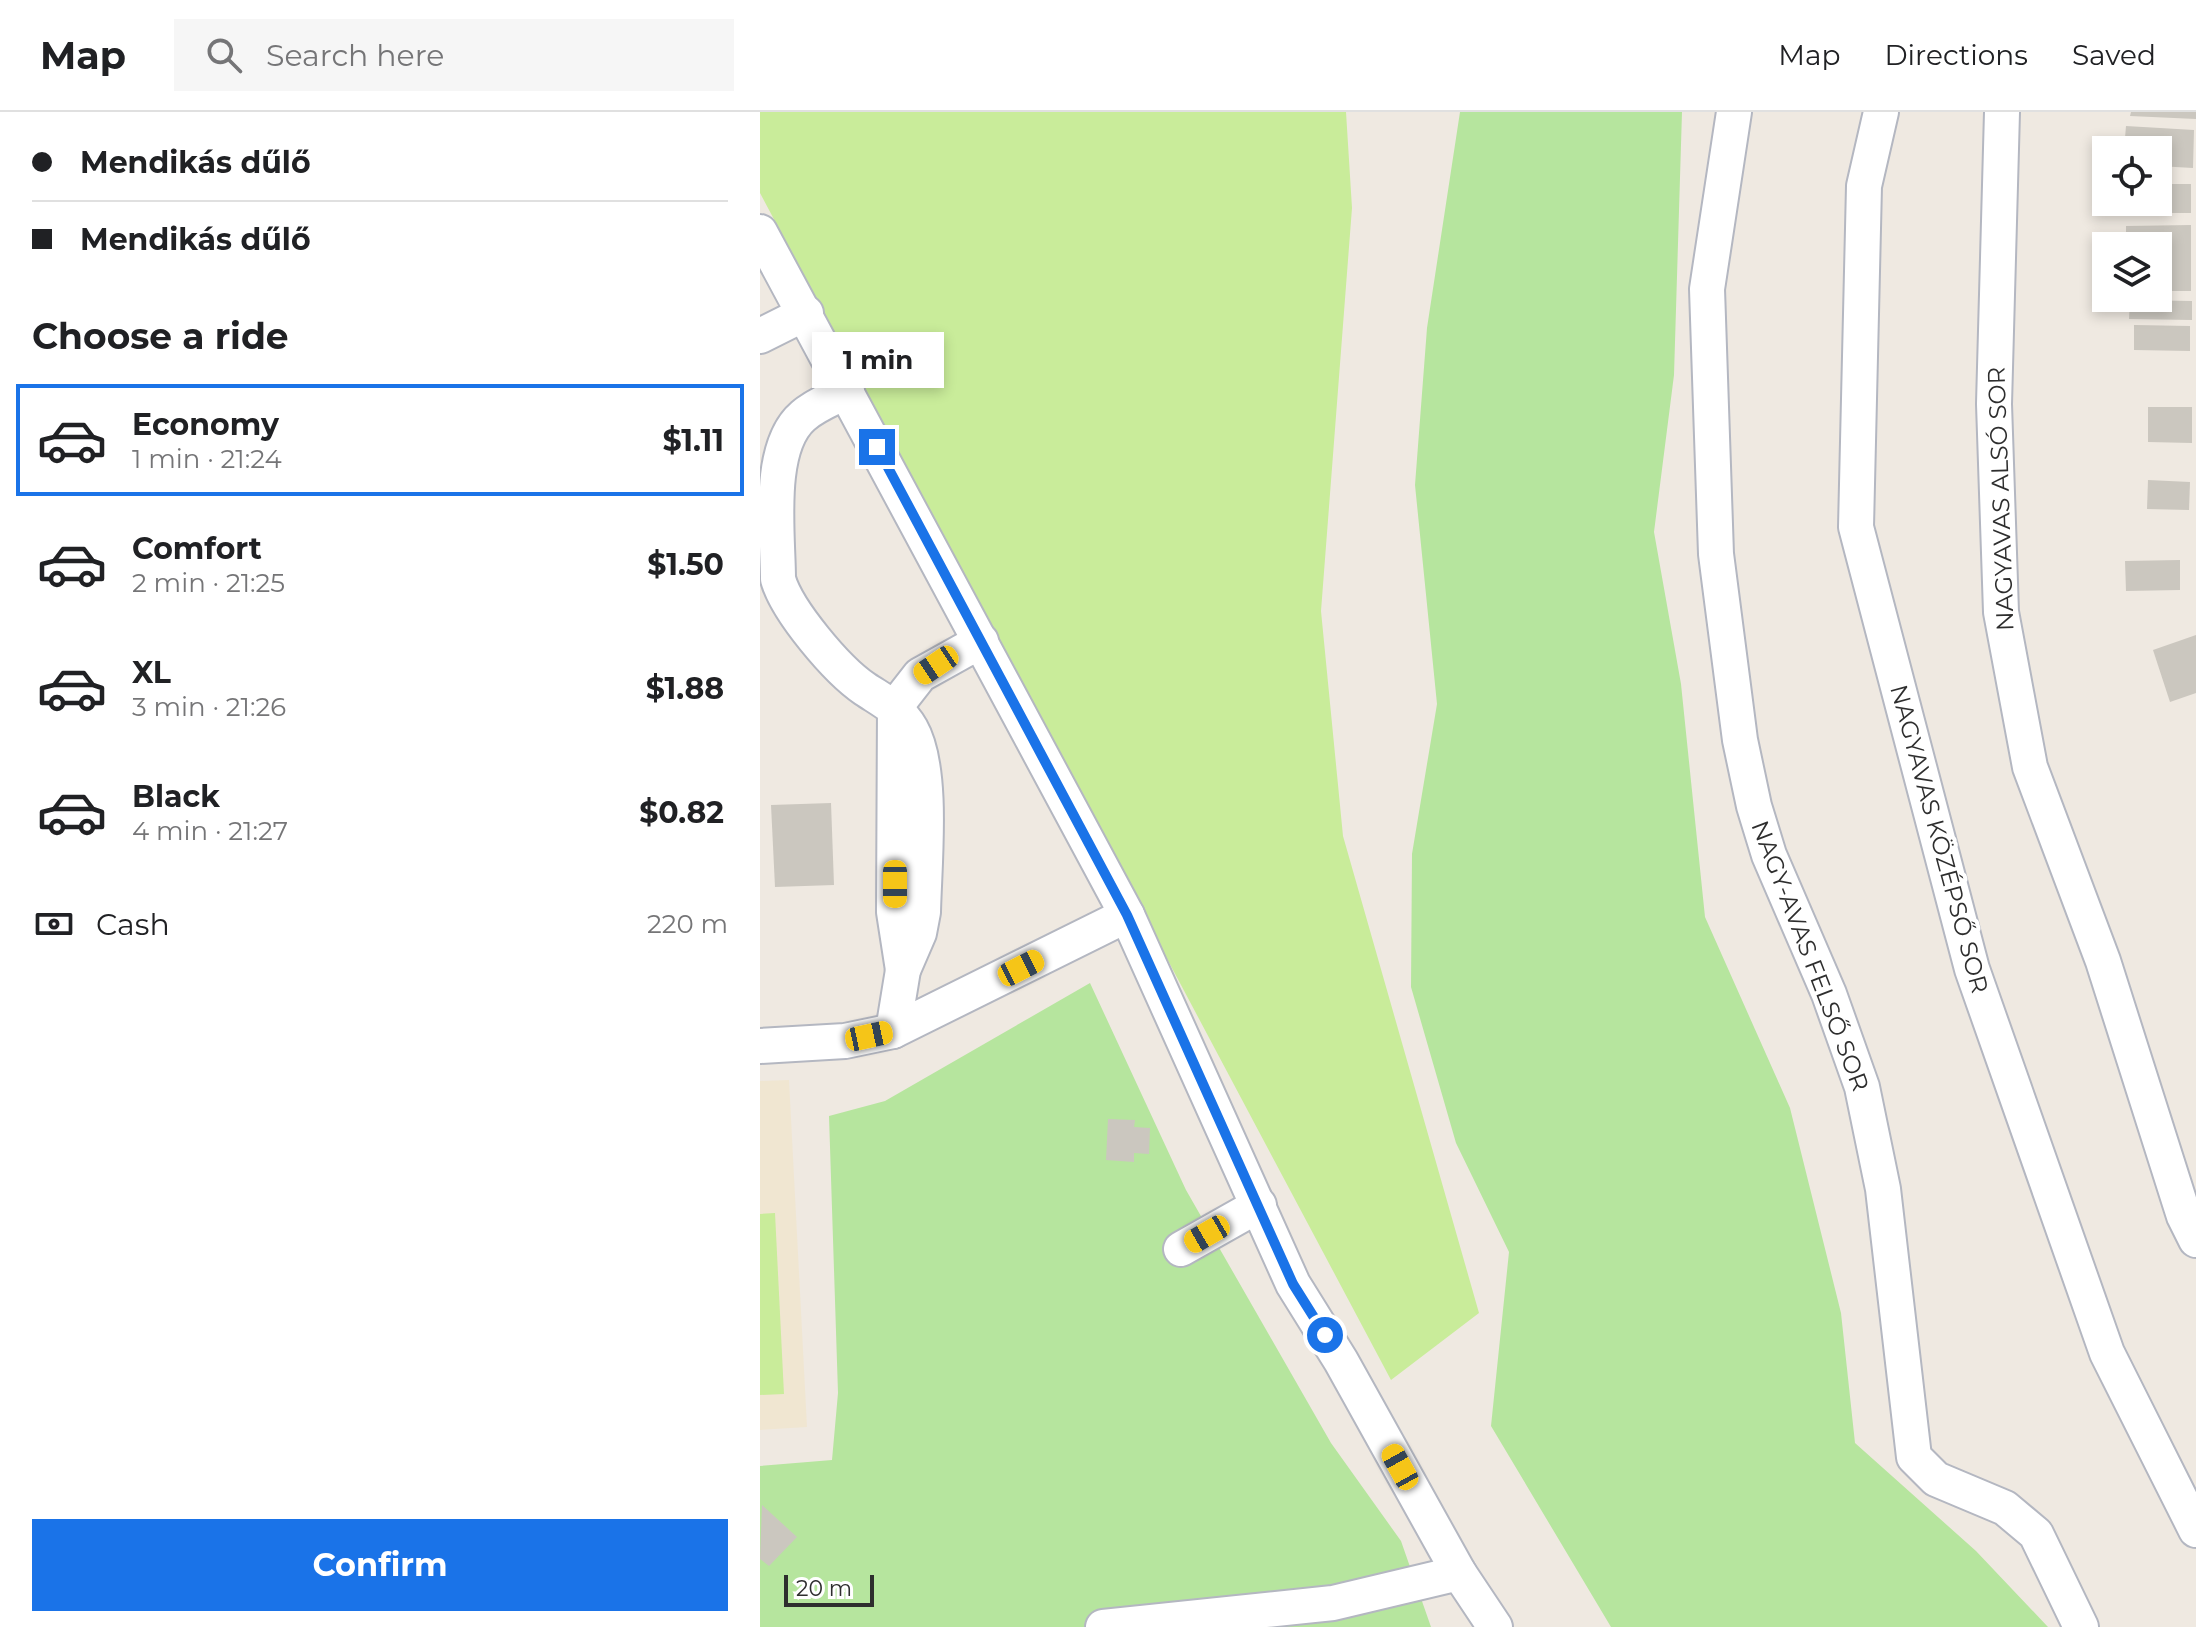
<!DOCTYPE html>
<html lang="en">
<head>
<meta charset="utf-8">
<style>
	:root { --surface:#fff; --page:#f6f6f6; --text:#202124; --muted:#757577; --line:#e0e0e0; --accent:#1a73e8 }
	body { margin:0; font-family:Montserrat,sans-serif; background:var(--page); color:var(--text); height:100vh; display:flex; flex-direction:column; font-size:30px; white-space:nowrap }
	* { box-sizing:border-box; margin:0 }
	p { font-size:26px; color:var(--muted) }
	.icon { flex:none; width:44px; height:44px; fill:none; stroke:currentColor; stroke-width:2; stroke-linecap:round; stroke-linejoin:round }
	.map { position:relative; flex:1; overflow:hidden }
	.drawer { display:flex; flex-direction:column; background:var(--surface); width:760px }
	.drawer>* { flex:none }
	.guide { display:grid; align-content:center; height:176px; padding:0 32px; background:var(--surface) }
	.fabs { position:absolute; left:1332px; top:24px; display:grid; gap:16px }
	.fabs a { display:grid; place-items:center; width:80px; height:80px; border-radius:0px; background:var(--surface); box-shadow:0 4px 12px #0003; font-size:40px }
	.scale { position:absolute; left:24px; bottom:20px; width:90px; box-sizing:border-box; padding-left:8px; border:4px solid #2e2e2e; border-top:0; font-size:22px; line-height:28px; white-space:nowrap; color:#2e2e2e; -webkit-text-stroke:6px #fff; paint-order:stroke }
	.end { position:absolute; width:36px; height:36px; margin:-18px; border:10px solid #1a73e8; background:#fff; box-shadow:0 0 0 4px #fff }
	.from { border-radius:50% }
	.bubble { position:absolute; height:56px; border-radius:0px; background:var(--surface); box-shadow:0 4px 12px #0003; font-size:26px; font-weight:700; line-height:56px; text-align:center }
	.car { position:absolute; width:24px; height:48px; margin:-24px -12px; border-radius:10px; box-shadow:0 0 6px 2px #0007; background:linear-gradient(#f5c518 24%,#345 0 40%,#f5c518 0 76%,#345 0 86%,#f5c518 0) }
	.guide b { display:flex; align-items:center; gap:28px; height:76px; font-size:30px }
	.guide b+b { border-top:2px solid var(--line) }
	.guide i { width:20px; height:20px; background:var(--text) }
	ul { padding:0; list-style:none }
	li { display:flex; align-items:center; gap:24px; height:112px; margin:0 16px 12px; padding:0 16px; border:4px solid transparent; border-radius:0px }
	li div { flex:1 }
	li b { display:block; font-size:30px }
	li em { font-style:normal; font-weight:700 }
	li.active { border-color:var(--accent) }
	li>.icon { width:72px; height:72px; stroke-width:1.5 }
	h2 { padding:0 32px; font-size:36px; line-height:96px }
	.pay { display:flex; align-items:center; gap:20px; height:88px; padding:0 32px; font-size:30px }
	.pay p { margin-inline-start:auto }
	.cta { display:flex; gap:16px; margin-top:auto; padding:16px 32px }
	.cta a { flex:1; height:92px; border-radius:0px; background:var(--accent); color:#fff; font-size:32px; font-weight:700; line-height:92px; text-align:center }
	header { display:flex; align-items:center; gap:48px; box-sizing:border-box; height:112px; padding:0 40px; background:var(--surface); border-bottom:2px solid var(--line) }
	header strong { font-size:38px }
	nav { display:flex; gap:44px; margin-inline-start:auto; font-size:28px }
	.search { width:560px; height:72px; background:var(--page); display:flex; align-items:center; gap:20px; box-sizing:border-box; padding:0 28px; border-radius:0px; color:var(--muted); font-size:30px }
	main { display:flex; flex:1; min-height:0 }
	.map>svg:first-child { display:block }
	.education { fill:#f0e6d1 }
	.green { fill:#b6e59e }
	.pitch { fill:#c9ec9a }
	.building { fill:#cbc7bf }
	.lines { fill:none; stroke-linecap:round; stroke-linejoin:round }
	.minor-casing { stroke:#b4b7c1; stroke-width:38 }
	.minor { stroke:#fff; stroke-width:34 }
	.route { stroke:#1a73e8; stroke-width:10 }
	.labels { text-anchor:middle; stroke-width:8; stroke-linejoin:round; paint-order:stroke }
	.street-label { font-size:24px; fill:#2e2e2e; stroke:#fff }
</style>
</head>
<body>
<header>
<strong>Map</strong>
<div class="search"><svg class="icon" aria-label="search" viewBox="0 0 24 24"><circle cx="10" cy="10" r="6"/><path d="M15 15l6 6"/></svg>Search here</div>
<nav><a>Map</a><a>Directions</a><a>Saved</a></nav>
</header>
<main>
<section class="drawer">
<div class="guide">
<b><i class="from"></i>Mendikás dűlő</b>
<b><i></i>Mendikás dűlő</b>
</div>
<h2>Choose a ride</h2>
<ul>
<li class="active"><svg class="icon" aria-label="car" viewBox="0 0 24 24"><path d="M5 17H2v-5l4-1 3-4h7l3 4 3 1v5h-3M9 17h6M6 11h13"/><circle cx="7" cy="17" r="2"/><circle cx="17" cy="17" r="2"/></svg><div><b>Economy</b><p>1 min · 21:24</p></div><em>$1.11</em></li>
<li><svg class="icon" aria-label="car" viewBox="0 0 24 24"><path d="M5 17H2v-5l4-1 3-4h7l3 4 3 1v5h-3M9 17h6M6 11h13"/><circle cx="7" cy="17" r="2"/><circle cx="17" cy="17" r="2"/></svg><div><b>Comfort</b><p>2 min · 21:25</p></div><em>$1.50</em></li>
<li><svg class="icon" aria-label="car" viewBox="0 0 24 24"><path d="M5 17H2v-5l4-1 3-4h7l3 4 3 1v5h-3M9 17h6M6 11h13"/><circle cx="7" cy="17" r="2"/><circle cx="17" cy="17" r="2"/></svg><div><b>XL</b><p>3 min · 21:26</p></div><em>$1.88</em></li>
<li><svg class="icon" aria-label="car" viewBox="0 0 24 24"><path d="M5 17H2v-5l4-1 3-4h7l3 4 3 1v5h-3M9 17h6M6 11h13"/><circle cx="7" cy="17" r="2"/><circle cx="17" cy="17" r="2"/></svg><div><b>Black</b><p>4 min · 21:27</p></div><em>$0.82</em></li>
</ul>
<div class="pay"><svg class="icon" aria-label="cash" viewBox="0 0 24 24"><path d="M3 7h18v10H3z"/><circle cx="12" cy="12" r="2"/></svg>Cash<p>220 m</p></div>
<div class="cta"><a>Confirm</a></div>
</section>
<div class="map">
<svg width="1436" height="1515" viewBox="0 0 1436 1515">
	<rect width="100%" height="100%" fill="#efe9e1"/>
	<!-- education -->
	<path class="education" d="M29,968L47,1315L0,1318V969Z"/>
	<!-- green -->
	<g class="green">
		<path d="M700,0H922L914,263L894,420L921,572L945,805L1030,996L1081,1201L1095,1331L1216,1439L1288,1515H851L731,1314L749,1140L696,1031L651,875L652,742L677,592L655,373L667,216Z"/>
		<path d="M330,871L426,1078L571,1331L641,1429L671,1515H0V1354L72,1348L78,1281L69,1004L125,989Z"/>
	</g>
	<!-- pitch -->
	<g class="pitch">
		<path d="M0,0H586L592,96L561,499L583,724L719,1201L631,1268L0,81Z"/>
		<path d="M15,1101L24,1282L0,1283V1102Z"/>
	</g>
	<!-- building -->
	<g class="building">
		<path d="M1371,0H1436V7L1370,4Z"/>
		<path d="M1366,14L1434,18L1433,56L1398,54V38H1364Z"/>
		<path d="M1398,72H1431V101H1374V90H1398Z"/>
		<path d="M1431,113V179H1406L1407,172H1398V134H1366V114Z"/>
		<path d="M1370,188L1432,189V208L1369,207Z"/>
		<path d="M1374,213L1430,214V239L1374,238Z"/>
		<path d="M1388,295H1432V331L1388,330Z"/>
		<path d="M1388,368L1430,370L1429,398L1387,397Z"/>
		<path d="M1420,448V478L1366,479L1365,449Z"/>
		<path d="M1436,523V581L1410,590L1393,538Z"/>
		<path d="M71,691L74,773L15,775L11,693Z"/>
		<path d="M348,1007L375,1008L374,1015L390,1016L389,1042L374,1041V1050L346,1048Z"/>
		<path d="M2,1393L37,1425L9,1454L0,1447Z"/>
	</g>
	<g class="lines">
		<!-- minor casing -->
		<g class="minor-casing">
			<g id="minor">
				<path d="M974,0L947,177L956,442L980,628L994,694L1009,743L1069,882L1102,975L1123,1077L1154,1345L1176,1367L1245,1396L1276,1422L1321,1515"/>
				<path d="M1121,0L1104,74L1096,415L1212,857L1347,1241L1436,1418"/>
				<path d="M1242,0L1234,292L1241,500L1270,655L1343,849L1424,1104L1436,1128"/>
				<path d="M0,120L367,803L533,1172L581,1249L699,1461L735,1515"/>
				<path d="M0,224L46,201"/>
				<path d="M87,279C72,287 55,293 43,304C6,336 18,422 18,467C27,499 77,558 105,577C123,589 139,596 151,617C174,657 164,752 163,800L159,821L143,858L133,919"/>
				<path d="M143,858L134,800L135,595L160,563L221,529"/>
				<path d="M0,934L85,929L133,919L367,803"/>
				<path d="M421,1137L499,1093"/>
				<path d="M343,1515L573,1491L699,1461"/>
			</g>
		</g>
		<!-- minor -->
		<use href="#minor" class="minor"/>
	</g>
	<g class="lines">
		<!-- route -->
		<path class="route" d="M117,335L367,803L533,1172L565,1223"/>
	</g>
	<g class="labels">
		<!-- street labels -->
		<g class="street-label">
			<text transform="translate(1241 387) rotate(-92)" y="8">NAGYAVAS ALSÓ SOR</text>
			<text transform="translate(1179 727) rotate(75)" y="8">NAGYAVAS KÖZÉPSŐ SOR</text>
			<text transform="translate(1050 844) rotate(69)" y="8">NAGY-AVAS FELSŐ SOR</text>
		</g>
	</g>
</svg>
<div class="fabs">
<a><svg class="icon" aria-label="locate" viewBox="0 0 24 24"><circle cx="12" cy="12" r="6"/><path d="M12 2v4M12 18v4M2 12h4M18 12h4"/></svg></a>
<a><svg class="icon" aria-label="layers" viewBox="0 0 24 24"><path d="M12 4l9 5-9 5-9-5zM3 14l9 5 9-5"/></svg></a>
</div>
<div class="scale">20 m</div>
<i class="end from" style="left:565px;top:1223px"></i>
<i class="end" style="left:117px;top:335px"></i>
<div class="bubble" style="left:52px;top:220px;width:132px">1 min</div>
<i class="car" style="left:176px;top:553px;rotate:236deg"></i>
<i class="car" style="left:135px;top:772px;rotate:180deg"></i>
<i class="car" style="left:261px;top:856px;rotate:63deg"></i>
<i class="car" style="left:109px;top:924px;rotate:78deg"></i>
<i class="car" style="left:447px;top:1122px;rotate:240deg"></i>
<i class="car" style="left:640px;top:1355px;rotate:331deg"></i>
</div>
</main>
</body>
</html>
